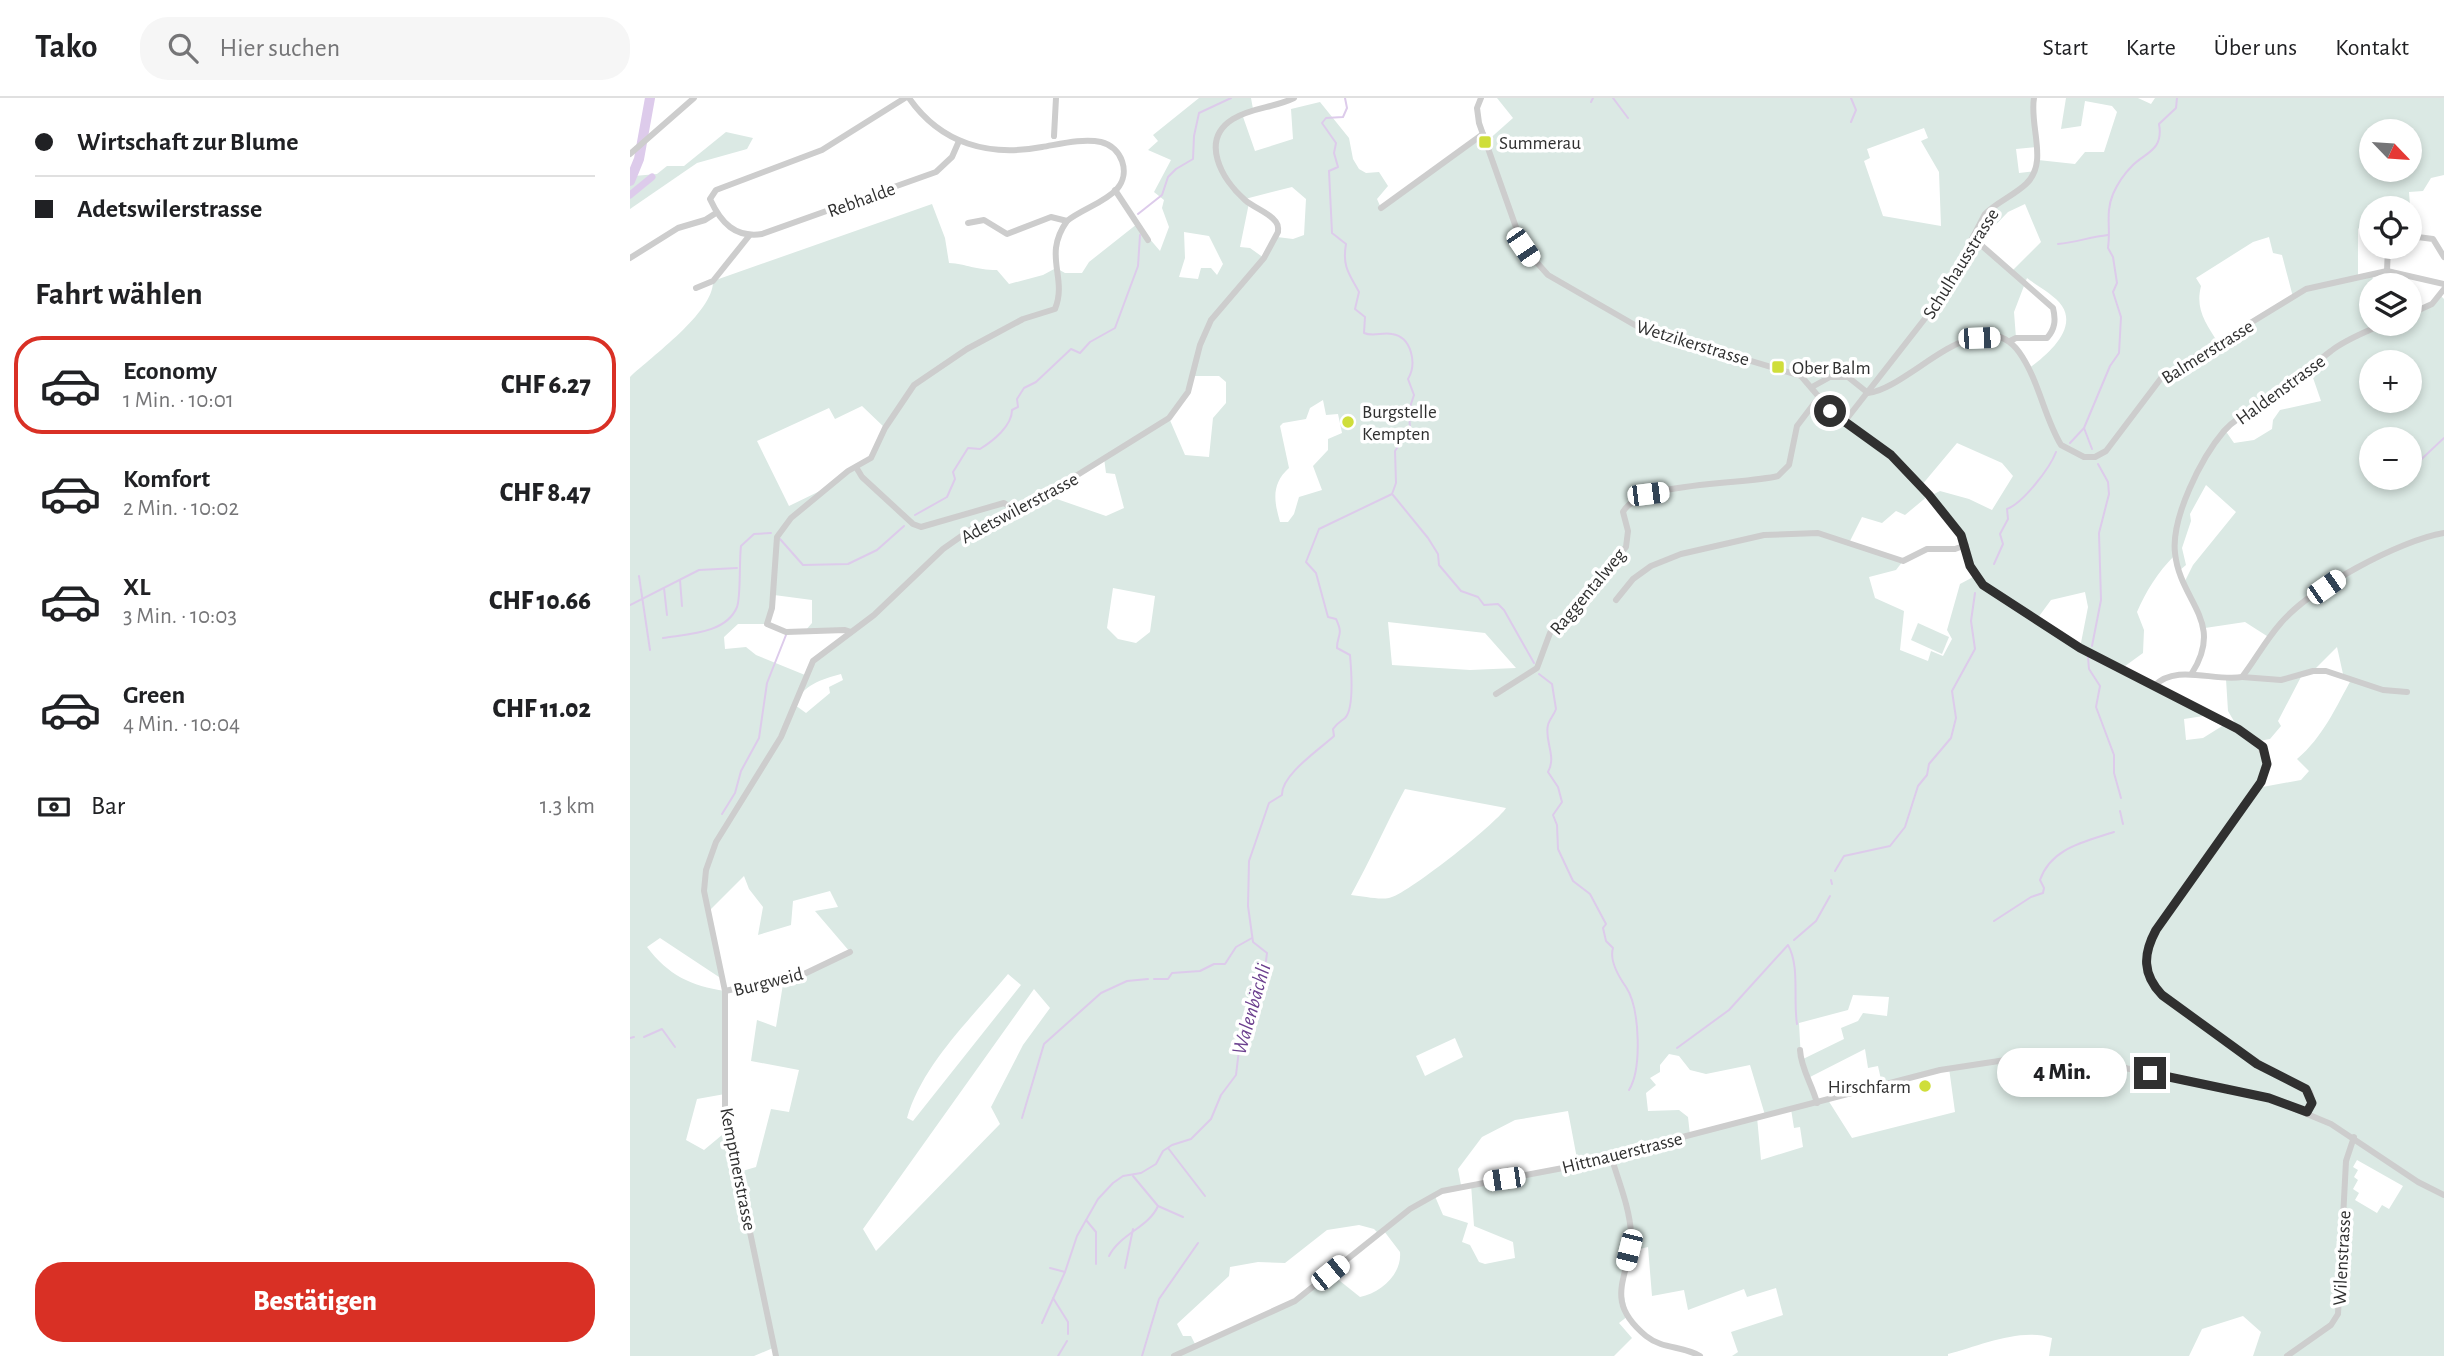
<!DOCTYPE html>
<html lang="de">
<head>
<meta charset="utf-8">
<style>
	:root { --surface:#fff; --page:#f6f6f6; --text:#202124; --muted:#757577; --line:#e0e0e0; --accent:#d93025 }
	body { margin:0; font-family:"Alegreya Sans",sans-serif; background:var(--page); color:var(--text); height:100vh; display:flex; flex-direction:column; font-size:26px; white-space:nowrap }
	* { box-sizing:border-box; margin:0 }
	p { font-size:23px; color:var(--muted) }
	.icon { flex:none; width:38px; height:38px; fill:none; stroke:currentColor; stroke-width:2; stroke-linecap:round; stroke-linejoin:round }
	.map { position:relative; flex:1; overflow:hidden }
	.details { display:flex; flex-direction:column; background:var(--surface); width:630px }
	.details>* { flex:none }
	.guide { display:grid; align-content:center; height:154px; padding:0 35px; background:var(--surface) }
	.needle { width:46px; rotate:115deg }
	.buttons { position:absolute; left:1729px; top:21px; display:grid; gap:14px }
	.buttons a { display:grid; place-items:center; width:63px; height:63px; border-radius:50%; background:var(--surface); box-shadow:0 4px 10px #0003; font-size:35px }
	.end { position:absolute; width:32px; height:32px; margin:-16px; border:9px solid #303030; background:#fff; box-shadow:0 0 0 4px #fff }
	.from { border-radius:50% }
	.bubble { position:absolute; height:49px; border-radius:24px; background:var(--surface); box-shadow:0 4px 10px #0003; font-size:23px; font-weight:800; line-height:49px; text-align:center }
	.car { position:absolute; width:21px; height:42px; margin:-21px -10px; border-radius:9px; box-shadow:0 0 5px 2px #0007; background:linear-gradient(#fff 24%,#345 0 40%,#fff 0 76%,#345 0 86%,#fff 0) }
	.guide b { display:flex; align-items:center; gap:24px; height:66px; font-size:26px }
	.guide b+b { border-top:2px solid var(--line) }
	.guide i { width:18px; height:18px; background:var(--text) }
	ul { padding:0; list-style:none }
	li { display:flex; align-items:center; gap:21px; height:98px; margin:0 14px 10px; padding:0 21px; border:4px solid transparent; border-radius:28px }
	li div { flex:1 }
	li b { display:block; font-size:26px }
	li em { font-style:normal; font-weight:800 }
	li.selected { border-color:var(--accent) }
	li>.icon { width:63px; height:63px; stroke-width:1.5 }
	h2 { padding:0 35px; font-size:32px; line-height:84px }
	.pay { display:flex; align-items:center; gap:18px; height:77px; padding:0 35px; font-size:26px }
	.pay p { margin-inline-start:auto }
	.button { display:flex; gap:14px; margin-top:auto; padding:14px 35px }
	.button a { flex:1; height:80px; border-radius:28px; background:var(--accent); color:#fff; font-size:28px; font-weight:800; line-height:80px; text-align:center }
	header { display:flex; align-items:center; gap:42px; box-sizing:border-box; height:98px; padding:0 35px; background:var(--surface); border-bottom:2px solid var(--line) }
	header strong { font-size:33px }
	nav { display:flex; gap:38px; margin-inline-start:auto; font-size:24px }
	.search { width:490px; height:63px; background:var(--page); display:flex; align-items:center; gap:18px; box-sizing:border-box; padding:0 24px; border-radius:28px; color:var(--muted); font-size:26px }
	main { display:flex; flex:1; min-height:0 }
	.map>svg:first-child { display:block }
	.green { fill:#dbe9e4; fill-rule:evenodd }
	.lines { fill:none; stroke-linecap:round; stroke-linejoin:round }
	.stream { stroke:#ddcbeb; stroke-width:2 }
	.canal { stroke:#ddcbeb; stroke-width:7 }
	.river { stroke:#ddcbeb; stroke-width:10 }
	.minor { stroke:#cdcdcd; stroke-width:6 }
	.route { stroke:#303030; stroke-width:9 }
	.poi-dot { fill:#cfde3a; stroke:#fff; stroke-width:2.5 }
	.labels { text-anchor:middle; stroke-width:7; stroke-linejoin:round; paint-order:stroke }
	.poi-label { font-size:19px; fill:#303030; stroke:#fff; text-anchor:start }
	.street-label { font-size:19px; fill:#303030; stroke:#fff }
	.water-label { font-size:21px; font-style:italic; fill:#6c408f; stroke:#fff }
</style>
</head>
<body>
<header>
<strong>Tako</strong>
<div class="search"><svg class="icon" aria-label="search" viewBox="0 0 24 24"><circle cx="10" cy="10" r="6"/><path d="M15 15l6 6"/></svg>Hier suchen</div>
<nav><a>Start</a><a>Karte</a><a>Über uns</a><a>Kontakt</a></nav>
</header>
<main>
<section class="details">
<div class="guide">
<b><i class="from"></i>Wirtschaft zur Blume</b>
<b><i></i>Adetswilerstrasse</b>
</div>
<h2>Fahrt wählen</h2>
<ul>
<li class="selected"><svg class="icon" aria-label="car" viewBox="0 0 24 24"><path d="M5 17H2v-5l4-1 3-4h7l3 4 3 1v5h-3M9 17h6M6 11h13"/><circle cx="7" cy="17" r="2"/><circle cx="17" cy="17" r="2"/></svg><div><b>Economy</b><p>1 Min. · 10:01</p></div><em>CHF 6.27</em></li>
<li><svg class="icon" aria-label="car" viewBox="0 0 24 24"><path d="M5 17H2v-5l4-1 3-4h7l3 4 3 1v5h-3M9 17h6M6 11h13"/><circle cx="7" cy="17" r="2"/><circle cx="17" cy="17" r="2"/></svg><div><b>Komfort</b><p>2 Min. · 10:02</p></div><em>CHF 8.47</em></li>
<li><svg class="icon" aria-label="car" viewBox="0 0 24 24"><path d="M5 17H2v-5l4-1 3-4h7l3 4 3 1v5h-3M9 17h6M6 11h13"/><circle cx="7" cy="17" r="2"/><circle cx="17" cy="17" r="2"/></svg><div><b>XL</b><p>3 Min. · 10:03</p></div><em>CHF 10.66</em></li>
<li><svg class="icon" aria-label="car" viewBox="0 0 24 24"><path d="M5 17H2v-5l4-1 3-4h7l3 4 3 1v5h-3M9 17h6M6 11h13"/><circle cx="7" cy="17" r="2"/><circle cx="17" cy="17" r="2"/></svg><div><b>Green</b><p>4 Min. · 10:04</p></div><em>CHF 11.02</em></li>
</ul>
<div class="pay"><svg class="icon" aria-label="cash" viewBox="0 0 24 24"><path d="M3 7h18v10H3z"/><circle cx="12" cy="12" r="2"/></svg>Bar<p>1.3 km</p></div>
<div class="button"><a>Bestätigen</a></div>
</section>
<div class="map">
<svg width="1814" height="1258" viewBox="0 0 1814 1258">
	<rect width="100%" height="100%" fill="#fff"/>
	<!-- green -->
	<g class="green">
		<path d="M569,0H621L623,11L612,16L625,53L663,41L661,11L690,4L719,40L723,61L729,71L736,75L749,74L758,88L747,101L751,110L853,36L856,44L883,20L867,0H1404L1406,49L1386,51L1389,75L1406,73L1408,62L1445,66L1455,54H1474L1487,14L1482,8L1455,3L1451,28L1431,31L1436,0H1508L1521,6L1525,0H1814V77L1801,80L1793,93L1779,94L1780,108L1751,107L1741,110V117L1728,131V178L1743,175L1739,232L1753,226H1780V216L1792,212L1810,197L1814,201V1258H1623L1631,1234L1613,1218L1572,1231L1559,1258H1419L1422,1240C1391,1229 1349,1248 1318,1256V1258H1102L1108,1254L1101,1234L1153,1217L1146,1190L1117,1199L1114,1191L1058,1212L1054,1192L1022,1198L1018,1149L1001,1153L991,1184L998,1218L989,1225L1002,1240L984,1258H146L143,1250L124,1258H0V279C22,258 84,214 83,183L302,106L315,140L319,165C337,166 345,172 367,172L379,186L413,177L426,170L435,175H452L459,164L507,126L530,153L539,129L532,110L534,102L524,94L541,62L518,52L528,43L523,37ZM1294,30L1298,40L1291,43L1309,74L1311,128L1253,118L1234,63L1240,60L1237,51ZM1741,33H1780V72H1741ZM662,89L676,101L674,137L663,141L647,139L634,160L620,150L610,149L619,105L615,101ZM1395,106L1411,144L1381,174L1350,143L1378,114ZM554,134L579,138L593,166L587,177L581,170H571L568,181L549,179L555,160ZM1639,139L1643,155L1652,157L1663,199L1588,245C1576,225 1565,212 1571,188L1566,180L1623,144ZM1397,180C1407,188 1425,197 1432,208C1448,232 1415,259 1398,271L1381,243L1386,240L1384,214ZM1741,264H1780V303H1741ZM1680,271L1691,303L1650,312L1643,322L1642,331L1624,342L1604,345L1595,332ZM562,278H589L596,284V305L583,320L579,359L555,357L539,320L547,311ZM693,302L696,317L708,316L712,335L698,341V352L683,368L692,392L669,399L664,416L658,424H650C644,403 641,386 659,370L650,328L653,325L676,321L680,310ZM232,308L255,330L235,365L192,392L159,408L127,343L199,310L205,321ZM1741,341H1780V380H1741ZM1327,345L1372,365L1383,378L1362,412L1339,401L1310,393L1300,398L1336,447L1345,478L1330,486L1317,532L1322,541L1313,558L1301,553L1298,563L1270,552L1274,513L1245,500L1239,479L1266,472L1273,463L1218,447L1232,419L1252,425L1266,413L1275,417L1299,397L1291,388ZM474,360L476,375L485,376L494,410L476,418L424,400L421,394ZM1576,387L1606,414L1563,467L1555,483L1575,530L1615,524L1640,540L1612,579L1596,581L1598,613L1608,630L1597,625L1573,640L1556,642L1554,621L1580,617L1491,571L1513,555L1514,532L1507,514C1516,493 1528,474 1544,458L1550,472L1556,467L1552,450L1561,423L1560,416ZM483,490L525,498L520,534L506,545L488,541L477,530ZM1455,494L1458,509L1450,550L1407,521L1421,502ZM144,497L182,502V525L175,533L220,534L183,563L175,577L126,557L116,549L95,551L94,539L108,526H137ZM758,524L855,535L886,570L840,572L762,567ZM1707,549L1713,576L1722,580C1706,609 1693,639 1667,661L1679,673L1671,682L1627,690L1636,658L1629,643L1640,641L1651,628L1648,623L1673,575L1683,573ZM211,576L213,582L199,589L200,595L176,615L165,607C172,587 192,581 211,576ZM775,691L876,710C866,726 775,798 759,800C748,802 733,798 721,797C740,763 756,726 775,691ZM114,778L119,791L133,809L128,837L161,827L163,803L200,793L208,809L185,813L220,854L174,876L154,880L146,929L127,922L121,963L169,972L159,1014L141,1011L126,1069L109,1074L98,1032L74,1052L56,1042L67,1001L95,996V893C61,888 38,877 17,849L30,840L92,881L77,815ZM378,876L391,887L283,1023L277,1020C293,965 342,920 378,876ZM404,891L420,910L393,947L361,1009L370,1026L246,1153L233,1131ZM1223,897L1259,899L1257,918L1233,915L1228,923L1211,930L1214,941L1171,962L1169,925L1218,912ZM825,940L833,959L795,978L786,958ZM1235,951L1238,970L1248,968L1252,986L1319,970L1325,1014L1222,1040L1198,1002L1187,1004L1180,979ZM1039,956L1049,958L1060,972L1076,976L1120,967L1135,1017L1161,1011L1164,1030L1170,1029L1173,1049L1131,1062L1127,1019L1060,1037L1058,1019L1049,1012L1018,1013L1016,995L1026,987L1020,980L1030,974V967ZM938,1013L948,1066L841,1086L844,1128L883,1144L885,1160L855,1166L849,1164L840,1147L832,1144L838,1125L813,1117L804,1096L831,1087L828,1071L852,1039L885,1022ZM1727,1062L1773,1088L1759,1111L1752,1107L1747,1115L1725,1102L1729,1095L1723,1091L1728,1082L1724,1079L1728,1072L1723,1069ZM729,1127L744,1131L749,1136L754,1133L770,1154C772,1176 751,1195 730,1199L700,1175L665,1203L566,1248L561,1238H553L547,1226L599,1178L600,1169L628,1164L655,1165L697,1132Z"/>
		<path d="M96,34L123,40L117,51L67,65L0,111V83L4,78L27,76L37,68H54Z"/>
		<path d="M1288,525L1319,539L1312,556L1281,542Z"/>
	</g>
	<g class="lines">
		<!-- stream -->
		<g class="stream">
			<path d="M983,0L998,20"/>
			<path d="M961,4L963,0"/>
			<path d="M1221,24L1226,12L1221,0"/>
			<path d="M508,116L532,97L538,79L546,71L563,61L564,38L569,15L601,0"/>
			<path d="M1428,146C1447,144 1460,139 1478,137"/>
			<path d="M1440,345L1454,330"/>
			<path d="M1462,351L1454,330L1480,268L1489,255L1491,219L1483,194L1487,185L1483,159L1478,150C1481,130 1475,115 1483,96C1487,87 1495,75 1502,68C1514,55 1534,53 1529,26L1546,10L1547,0"/>
			<path d="M1780,372L1814,340"/>
			<path d="M763,397L798,440L808,456L809,467L831,493L848,499L854,507L868,506L874,512L904,565"/>
			<path d="M285,417L317,399L325,381L323,374L338,350L350,351C363,343 382,328 382,312L388,309L387,301L394,290L406,284L441,251L450,255L460,244L485,230L508,168L510,137"/>
			<path d="M150,441L173,467L218,466L247,452L274,428"/>
			<path d="M1364,466L1373,446L1370,436L1378,421L1377,411C1393,405 1420,370 1426,354"/>
			<path d="M9,478L20,552"/>
			<path d="M50,482L52,508"/>
			<path d="M34,490L37,517"/>
			<path d="M0,507L69,472L107,470"/>
			<path d="M33,540C56,536 96,536 107,509C111,499 109,463 111,448L124,436L141,435"/>
			<path d="M1462,548L1471,502L1469,435L1479,396L1478,384L1468,366"/>
			<path d="M1458,559L1459,571L1470,588L1466,609L1484,657V675L1491,700"/>
			<path d="M909,576L922,586L926,611C924,617 919,622 918,627C914,643 927,658 918,674L928,689L932,704L923,717L927,727L928,751L943,783L960,796L976,826L973,830L976,843L983,850C979,863 989,879 996,889C1010,910 1012,971 999,992"/>
			<path d="M1490,713L1493,726"/>
			<path d="M92,716L105,695L111,673L129,640L137,585L156,537"/>
			<path d="M1205,773L1214,758L1260,748L1275,729L1288,688L1297,677L1299,666L1321,640L1326,620L1322,593L1345,551L1341,523L1345,495"/>
			<path d="M1201,782L1202,786"/>
			<path d="M1364,823L1401,799L1413,795L1414,790L1410,782C1421,750 1454,744 1484,734"/>
			<path d="M1164,842L1186,823L1200,798"/>
			<path d="M524,881H538L542,875L570,873L584,866H595L606,849L622,840"/>
			<path d="M14,939L32,931L45,949"/>
			<path d="M0,940L4,939"/>
			<path d="M1047,950L1099,912L1158,847C1170,868 1163,901 1167,926"/>
			<path d="M392,1020L414,946L471,895L497,883L518,881"/>
			<path d="M538,1050L575,1098"/>
			<path d="M503,1078L528,1108L553,1119"/>
			<path d="M456,1122L466,1134V1166"/>
			<path d="M479,1158C490,1136 519,1129 528,1108"/>
			<path d="M420,1170L435,1174"/>
			<path d="M495,1170L503,1131"/>
			<path d="M423,1200L438,1224V1236"/>
			<path d="M412,1225L435,1174L447,1138L468,1101L483,1085L493,1078L511,1075L526,1066L533,1053L542,1047L561,1041L581,1021L591,997L606,977L611,935L621,920L634,878L637,855L623,844L618,808L619,763L639,705L652,697C651,677 690,651 704,638L703,631C707,625 710,624 715,620C725,610 721,569 720,557L707,550C707,536 714,538 706,521L698,519L686,475L676,464L689,431L762,396L766,385L765,353L780,331L779,312L784,297L778,281C787,266 782,239 762,236C752,234 743,239 734,235L735,219L725,211L729,194C719,176 712,168 716,146L702,135L699,73L708,69L704,55L706,45L692,25L696,20L713,19L717,10L715,0"/>
			<path d="M428,1258L437,1243"/>
			<path d="M512,1258L529,1201L568,1145"/>
		</g>
		<!-- canal -->
		<path class="canal" d="M0,97L22,79"/>
		<!-- river -->
		<path class="river" d="M0,83L9,61L20,0"/>
		<!-- minor -->
		<g class="minor">
			<path d="M275,0L192,52L86,92L80,101C91,125 105,140 132,136L306,74L322,59L329,43"/>
			<path d="M279,0C311,46 359,59 412,49C430,46 453,40 471,44C492,49 501,75 487,91C474,105 452,111 437,123L421,119L377,136L354,122L338,125"/>
			<path d="M851,0L847,10L849,25L893,149L918,177L1010,230L1171,278L1201,313L1261,357L1300,398L1331,437L1340,468L1353,487L1450,550L1628,643L1637,666L1631,684L1526,832C1513,857 1512,876 1532,897L1627,966L1680,994L1682,1001L1677,1014"/>
			<path d="M424,38L426,0"/>
			<path d="M0,56L64,0"/>
			<path d="M485,92L518,142"/>
			<path d="M751,110L853,36"/>
			<path d="M1780,138L1803,141L1814,159"/>
			<path d="M1343,140L1423,210C1426,222 1425,231 1417,240H1386L1380,243"/>
			<path d="M0,160L48,130L75,122L86,115"/>
			<path d="M1757,173L1758,149"/>
			<path d="M66,190L83,183L119,138"/>
			<path d="M1780,216L1802,206L1814,191"/>
			<path d="M1182,289L1200,279H1218L1238,295C1279,291 1350,200 1389,254C1409,282 1414,319 1431,347L1454,359H1465L1476,353L1532,279L1676,191L1757,173L1814,186"/>
			<path d="M1215,323L1311,200L1355,116C1367,104 1383,98 1396,86C1419,65 1399,28 1404,0"/>
			<path d="M226,369L232,379L283,426L291,429L374,405L382,410"/>
			<path d="M986,502L1003,481L1021,468L1051,456L1134,437L1188,435L1273,463L1297,451H1325L1336,447"/>
			<path d="M221,534L215,532L156,534L137,526L142,510L147,439L161,420L218,373L241,360L255,330L284,287L337,251L393,221L425,211C438,179 412,158 437,123"/>
			<path d="M1562,575C1595,523 1550,504 1545,455C1541,420 1571,360 1594,333C1608,317 1626,312 1643,300C1663,286 1681,268 1701,253C1716,241 1736,234 1753,226"/>
			<path d="M1612,579L1651,582L1683,573H1696L1753,592L1777,594"/>
			<path d="M1524,588C1546,565 1584,584 1612,579C1625,562 1636,542 1650,526C1679,491 1770,442 1814,435"/>
			<path d="M866,596L907,570L920,535L996,449L998,433L993,414C1009,383 1114,387 1148,378L1159,367L1167,328L1189,299"/>
			<path d="M95,893L174,876L220,854"/>
			<path d="M1170,952C1171,971 1182,986 1187,1005"/>
			<path d="M981,1058C988,1082 1000,1110 1001,1136C1001,1179 971,1201 1016,1238C1032,1251 1053,1248 1070,1258"/>
			<path d="M146,1258L95,1015V893L74,793L76,772L86,744L151,639L183,563L244,517L313,451L340,432L420,394L539,320L558,294L570,247L581,222L634,160L648,134C648,129 649,128 646,124C639,114 624,110 615,102C592,82 569,42 603,21C622,9 644,10 664,0"/>
			<path d="M544,1258L665,1203L780,1111L812,1093L933,1070L1310,972L1395,959L1447,960L1639,1000L1701,1026L1788,1084L1814,1097"/>
			<path d="M1657,1258L1701,1227L1708,1216L1716,1063L1724,1039"/>
		</g>
	</g>
	<g class="lines">
		<!-- route -->
		<path class="route" d="M1200,313L1261,357L1299,397L1331,437L1340,468L1353,487L1450,550L1608,631L1633,649L1637,666L1631,684L1526,832C1513,856 1512,876 1532,897L1627,966L1676,991L1682,1005L1677,1014L1639,1000L1520,975"/>
	</g>
	<!-- markers -->
	<g class="poi-dot">
		<rect x="848" y="37" width="14" height="14" rx="3.5"/>
		<rect x="1141" y="262" width="14" height="14" rx="3.5"/>
		<circle cx="718" cy="324" r="7"/>
		<circle cx="1295" cy="988" r="7"/>
	</g>
	<g class="labels">
		<!-- poi labels -->
		<g class="poi-label">
			<text x="869" y="51">Summerau</text>
			<text x="1162" y="276">Ober Balm</text>
			<text x="732" y="320">Burgstelle<tspan x="732" dy="22">Kempten</tspan></text>
			<text x="1281" y="995" text-anchor="end">Hirschfarm</text>
		</g>
		<!-- street labels -->
		<g class="street-label">
			<text transform="translate(231 101) rotate(-20)" y="7">Rebhalde</text>
			<text transform="translate(1330 165) rotate(-58)" y="7">Schulhausstrasse</text>
			<text transform="translate(1063 244) rotate(17)" y="7">Wetzikerstrasse</text>
			<text transform="translate(1577 253) rotate(-32)" y="7">Balmerstrasse</text>
			<text transform="translate(1650 291) rotate(-36)" y="7">Haldenstrasse</text>
			<text transform="translate(389 409) rotate(-28)" y="7">Adetswilerstrasse</text>
			<text transform="translate(957 493) rotate(-50)" y="7">Raggentalweg</text>
			<text transform="translate(138 883) rotate(-14)" y="7">Burgweid</text>
			<text transform="translate(992 1054) rotate(-14)" y="7">Hittnauerstrasse</text>
			<text transform="translate(109 1071) rotate(79)" y="7">Kemptnerstrasse</text>
			<text transform="translate(1711 1160) rotate(-87)" y="7">Wilenstrasse</text>
		</g>
		<!-- water labels -->
		<g class="water-label">
			<text transform="translate(621 911) rotate(-74)" y="7">Walenbächli</text>
		</g>
	</g>
</svg>
<div class="buttons">
<a><svg class="needle" viewBox="-14 -14 28 28"><path d="M0-13l5 13h-10z" fill="#e53935"/><path d="M0 13l5-13h-10z" fill="#757577"/></svg></a>
<a><svg class="icon" aria-label="locate" viewBox="0 0 24 24"><circle cx="12" cy="12" r="6"/><path d="M12 2v4M12 18v4M2 12h4M18 12h4"/></svg></a>
<a><svg class="icon" aria-label="layers" viewBox="0 0 24 24"><path d="M12 4l9 5-9 5-9-5zM3 14l9 5 9-5"/></svg></a>
<a>+</a>
<a>−</a>
</div>
<i class="end from" style="left:1200px;top:313px"></i>
<i class="end" style="left:1520px;top:975px"></i>
<div class="bubble" style="left:1367px;top:950px;width:130px">4 Min.</div>
<i class="car" style="left:893px;top:149px;rotate:146deg"></i>
<i class="car" style="left:1349px;top:240px;rotate:88deg"></i>
<i class="car" style="left:1018px;top:396px;rotate:83deg"></i>
<i class="car" style="left:1696px;top:489px;rotate:55deg"></i>
<i class="car" style="left:874px;top:1081px;rotate:262deg"></i>
<i class="car" style="left:999px;top:1152px;rotate:194deg"></i>
<i class="car" style="left:700px;top:1175px;rotate:51deg"></i>
</div>
</main>
</body>
</html>
